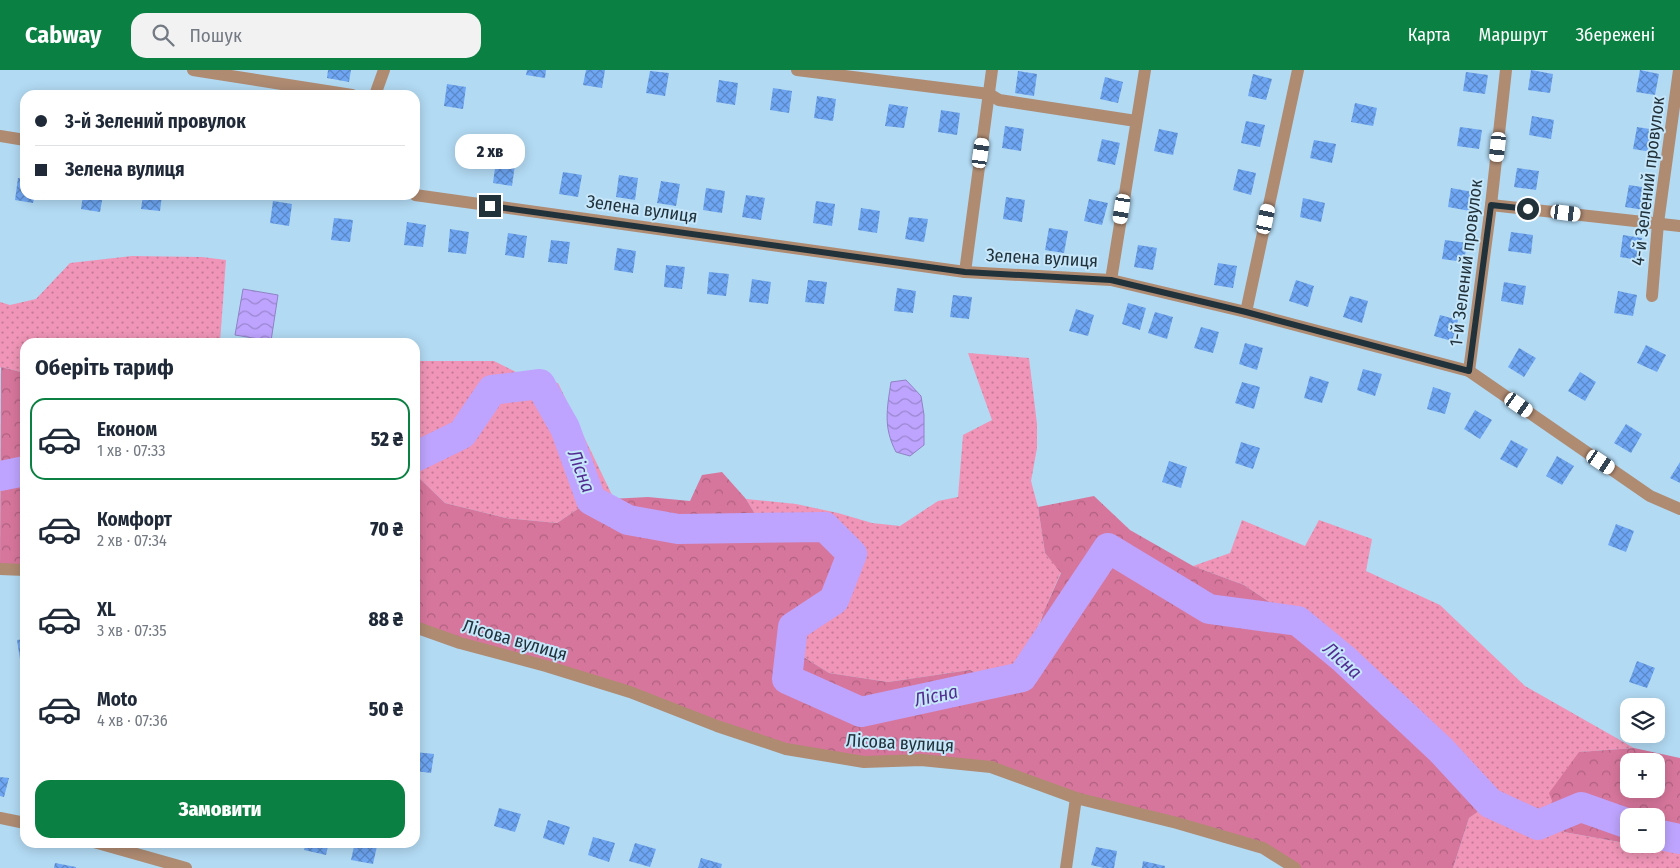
<!DOCTYPE html>
<html lang="uk">
<head>
<meta charset="utf-8">
<style>
	:root { --surface:#fff; --page:#f2f2f3; --text:#1f2937; --muted:#747a83; --line:#e0e1e3; --accent:#0b8043 }
	body { margin:0; font-family:"Fira Sans Condensed",sans-serif; background:var(--page); color:var(--text); height:100vh; display:flex; flex-direction:column; font-size:19px; white-space:nowrap }
	* { box-sizing:border-box; margin:0 }
	p { font-size:16px; color:var(--muted) }
	.icon { flex:none; width:28px; height:28px; fill:none; stroke:currentColor; stroke-width:2; stroke-linecap:round; stroke-linejoin:round }
	.map { position:relative; flex:1; overflow:hidden }
	.drawer { position:absolute; left:20px; top:268px; width:400px; height:510px; display:flex; flex-direction:column; background:var(--surface); border-radius:15px; box-shadow:0 2px 12px #0003 }
	.drawer>* { flex:none }
	.banner { position:absolute; left:20px; top:20px; width:400px; height:110px; border-radius:15px; box-shadow:0 2px 12px #0003; display:grid; align-content:center; height:110px; padding:0 15px; background:var(--surface) }
	.fabs { position:absolute; left:1620px; top:628px; display:grid; gap:10px }
	.fabs a { display:grid; place-items:center; width:45px; height:45px; border-radius:10px; background:var(--surface); box-shadow:0 2px 12px #0003; font-size:25px }
	.end { position:absolute; width:22px; height:22px; margin:-11px; border:6px solid #22323b; background:#fff; box-shadow:0 0 0 2px #fff }
	.from { border-radius:50% }
	.bubble { position:absolute; height:35px; border-radius:15px; background:var(--surface); box-shadow:0 2px 12px #0003; font-size:16px; font-weight:800; line-height:35px; text-align:center }
	.car { position:absolute; width:15px; height:30px; margin:-15px -8px; border-radius:6px; box-shadow:0 0 4px 1px #0007; background:linear-gradient(#fff 24%,#345 0 40%,#fff 0 76%,#345 0 86%,#fff 0) }
	.banner b { display:flex; align-items:center; gap:18px; height:48px; font-size:19px }
	.banner b+b { border-top:1px solid var(--line) }
	.banner i { width:12px; height:12px; background:var(--text) }
	ul { padding:0; list-style:none }
	li { display:flex; align-items:center; gap:15px; height:82px; margin:0 10px 8px; padding:0 5px; border:2px solid transparent; border-radius:15px }
	li div { flex:1 }
	li b { display:block; font-size:19px }
	li em { font-style:normal; font-weight:800 }
	li.active { border-color:var(--accent) }
	li>.icon { width:45px; height:45px; stroke-width:1.5 }
	h2 { padding:0 15px; font-size:22px; line-height:60px }
	.primary-button { display:flex; gap:10px; margin-top:auto; padding:10px 15px }
	.primary-button a { flex:1; height:58px; border-radius:15px; background:var(--accent); color:#fff; font-size:20px; font-weight:800; line-height:58px; text-align:center }
	header { display:flex; align-items:center; gap:30px; box-sizing:border-box; height:70px; padding:0 25px; background:var(--accent); color:#fff }
	header strong { font-size:24px }
	nav { display:flex; gap:28px; margin-inline-start:auto; font-size:18px }
	.search { width:350px; height:45px; background:var(--page); display:flex; align-items:center; gap:12px; box-sizing:border-box; padding:0 18px; border-radius:15px; color:var(--muted); font-size:19px }
	.map>svg:first-child { display:block }
	.grass { fill:url(#grass-dots) }
	.forest { fill:url(#forest-crowns); fill-rule:evenodd }
	.water { fill:url(#water-waves); stroke:#8f82c4 }
	.lines { fill:none; stroke-linecap:round; stroke-linejoin:round }
	.river { stroke:#bea4fe; stroke-width:30 }
	.building { fill:url(#building-cross-hatch) }
	.minor { stroke:#af8b72; stroke-width:12 }
	.tertiary { stroke:#af8b72; stroke-width:12 }
	.route { stroke:#22323b; stroke-width:6 }
	.labels { text-anchor:middle; stroke-width:4; stroke-linejoin:round; paint-order:stroke }
	.street-label { font-size:18px; fill:#22323b; stroke:#c6e6fa }
	.water-label { font-size:19px; font-style:italic; fill:#532c91; stroke:#c6e6fa }
</style>
</head>
<body>
<header>
<strong>Cabway</strong>
<div class="search"><svg class="icon" aria-label="search" viewBox="0 0 24 24"><circle cx="10" cy="10" r="6"/><path d="M15 15l6 6"/></svg>Пошук</div>
<nav><a>Карта</a><a>Маршрут</a><a>Збережені</a></nav>
</header>
<div class="map">
<svg width="1680" height="798" viewBox="0 0 1680 798">
	<defs>
		<pattern id="grass-dots" width="8" height="8" patternUnits="userSpaceOnUse" patternTransform="scale(1.25)"><rect width="8" height="8" fill="#f095b7"/><path d="M2 2h.1M6 6h.1" fill="none" stroke="#c27a96" stroke-width="1.8" stroke-linecap="round"/></pattern>
		<pattern id="forest-crowns" width="20" height="18" patternUnits="userSpaceOnUse" patternTransform="scale(1.25)"><rect width="20" height="18" fill="#d7769c"/><path d="M2 6a3 3 0 1 1 6 0M12 15a3 3 0 1 1 6 0" fill="none" stroke="#ae6180"/></pattern>
		<pattern id="water-waves" width="16" height="10" patternUnits="userSpaceOnUse" patternTransform="scale(1.25)"><rect width="16" height="10" fill="#bea4fe"/><path d="M0 5q4-4 8 0t8 0" fill="none" stroke="#9a86cf"/></pattern>
		<pattern id="building-cross-hatch" width="8" height="8" patternUnits="userSpaceOnUse" patternTransform="scale(1.25)"><rect width="8" height="8" fill="#6ea6f3"/><path d="M0 0l8 8M0 8l8-8" fill="none" stroke="#5a88c6"/></pattern>
	</defs>
	<rect width="100%" height="100%" fill="#b2daf3"/>
	<!-- grass -->
	<g class="grass">
		<path d="M132,186L202,187L226,190L220,272H25V303L1,297L0,298V232L10,235L36,229L70,193Z"/>
		<path d="M968,283L1029,288L1037,354V378L1031,411L1038,437L1045,483L1061,502C1045,539 1024,584 1021,623L970,600L888,612L829,603L791,579L793,557L834,530L825,457H763L746,429L796,434L838,443L872,453L900,456L938,431L958,427L963,365L992,350Z"/>
		<path d="M418,291H494L540,314L558,313L614,429L591,430L557,453L506,448L445,433L415,404V297Z"/>
		<path d="M1242,450L1305,476L1319,450L1372,469L1366,501L1440,535L1525,616L1634,678L1579,682L1564,762L1680,783V798H1453L1469,748L1490,732L1441,680L1344,589L1298,551L1244,515L1193,496L1230,483Z"/>
	</g>
	<!-- forest -->
	<g class="forest">
		<path d="M1,297L25,303V500L0,499Z"/>
		<path d="M722,402L746,429L763,457H825L852,484L834,530L794,557L791,579L829,603L888,612L970,600L1020,623L1022,607L1044,541L1061,503L1045,483L1038,437L1094,426L1130,460L1193,496L1244,515L1298,551L1344,589L1441,680L1490,733L1469,748L1453,798H1295L1263,778L991,697L864,692L786,679L415,557V404L445,433L506,448L557,453L591,430L648,427L690,431L702,405Z"/>
		<path d="M1634,678L1680,688V783L1564,762L1549,723L1579,682ZM1629,691H1656V719H1629ZM1629,746H1656V774H1629Z"/>
	</g>
	<!-- water -->
	<g class="water">
		<path d="M243,219L278,225L271,271L235,265Z"/>
		<path d="M906,310L921,326L924,345V375L910,386L896,382C883,357 887,339 891,312Z"/>
	</g>
	<g class="lines">
		<!-- river -->
		<g class="river">
			<path d="M415,387L462,364L492,320L540,314L565,358L591,430L628,450L678,459L825,457L852,484L834,530L793,557L787,609L861,642L1022,607L1108,478L1209,539L1298,551L1344,589L1441,680L1490,733L1538,755L1581,737L1629,754"/>
			<path d="M0,406L25,401"/>
			<path d="M1656,764L1680,769"/>
		</g>
	</g>
	<!-- building -->
	<g class="building">
		<path d="M328,0H351L349,12L327,8Z"/>
		<path d="M527,0H546L545,8L526,5Z"/>
		<path d="M586,0H605L602,18L583,15Z"/>
		<path d="M1531,0L1553,4L1550,23L1528,20Z"/>
		<path d="M1640,0L1659,4L1655,25L1636,22Z"/>
		<path d="M650,1L669,3L665,26L646,23Z"/>
		<path d="M1018,1L1037,4L1034,26L1015,23Z"/>
		<path d="M1466,2L1488,5L1485,24L1463,21Z"/>
		<path d="M1253,4L1272,9L1266,30L1248,26Z"/>
		<path d="M1105,7L1123,12L1118,33L1100,29Z"/>
		<path d="M719,10L738,13L735,35L716,32Z"/>
		<path d="M447,14L466,17L463,39L444,36Z"/>
		<path d="M773,18L792,21L789,43L770,40Z"/>
		<path d="M817,26L836,29L833,51L814,48Z"/>
		<path d="M1355,33L1377,38L1373,56L1351,52Z"/>
		<path d="M889,34L908,37L904,58L885,56Z"/>
		<path d="M941,40L960,43L957,65L938,62Z"/>
		<path d="M1532,46L1554,50L1551,69L1529,65Z"/>
		<path d="M1246,51L1265,55L1260,77L1241,73Z"/>
		<path d="M1005,56L1024,59L1021,81L1002,78Z"/>
		<path d="M1460,57L1482,60L1479,79L1457,76Z"/>
		<path d="M1637,57L1656,60L1652,82L1633,79Z"/>
		<path d="M1159,59L1178,63L1173,85L1154,81Z"/>
		<path d="M1102,69L1120,73L1115,95L1097,91Z"/>
		<path d="M1314,70L1336,74L1332,93L1310,88Z"/>
		<path d="M496,91L515,94L512,116L493,113Z"/>
		<path d="M1517,98L1539,101L1536,120L1514,117Z"/>
		<path d="M1238,99L1256,103L1251,125L1233,120Z"/>
		<path d="M563,102L582,105L578,127L559,124Z"/>
		<path d="M619,105L638,108L635,130L616,127Z"/>
		<path d="M18,108L25,109V125H35L33,133L15,130Z"/>
		<path d="M661,111L680,114L676,136L657,133Z"/>
		<path d="M1629,115L1648,118L1644,140L1625,137Z"/>
		<path d="M706,118L725,121L722,143L703,140Z"/>
		<path d="M1451,118L1473,122L1470,141L1448,137Z"/>
		<path d="M83,125H103L100,142L81,139Z"/>
		<path d="M143,125H162L160,141L141,139Z"/>
		<path d="M746,125L765,128L761,150L742,147Z"/>
		<path d="M1006,127L1025,130L1022,152L1003,149Z"/>
		<path d="M1303,128L1325,133L1321,152L1300,147Z"/>
		<path d="M1089,129L1108,133L1102,155L1084,151Z"/>
		<path d="M273,131L292,134L289,156L270,153Z"/>
		<path d="M816,131L835,134L832,156L813,153Z"/>
		<path d="M861,138L880,141L877,163L858,160Z"/>
		<path d="M909,147L928,149L924,172L905,169Z"/>
		<path d="M334,148L353,150L350,172L331,170Z"/>
		<path d="M407,152L426,155L423,177L404,175Z"/>
		<path d="M1049,158L1068,161L1064,183L1045,180Z"/>
		<path d="M450,159L469,162L466,184L448,182Z"/>
		<path d="M1511,162L1533,165L1531,184L1508,181Z"/>
		<path d="M508,163L527,166L524,188L505,185Z"/>
		<path d="M1623,165L1642,168L1638,190L1620,187Z"/>
		<path d="M551,170L570,172L567,194L548,192Z"/>
		<path d="M1445,170L1467,173L1464,192L1442,189Z"/>
		<path d="M1138,175L1157,178L1153,200L1134,197Z"/>
		<path d="M617,178L636,181L633,203L614,200Z"/>
		<path d="M1218,193L1237,196L1233,218L1214,215Z"/>
		<path d="M666,195L685,197L682,219L664,217Z"/>
		<path d="M709,202L729,204L726,226L707,224Z"/>
		<path d="M752,209L771,212L768,234L749,232Z"/>
		<path d="M808,210L827,212L824,234L805,232Z"/>
		<path d="M1296,210L1314,216L1308,237L1289,231Z"/>
		<path d="M1504,212L1526,216L1523,235L1501,231Z"/>
		<path d="M897,218L916,221L913,243L894,241Z"/>
		<path d="M1618,221L1637,225L1633,246L1614,243Z"/>
		<path d="M953,225L972,227L969,249L950,247Z"/>
		<path d="M1350,226L1368,231L1362,253L1343,247Z"/>
		<path d="M1128,233L1146,238L1140,260L1122,254Z"/>
		<path d="M1076,239L1094,245L1088,266L1069,261Z"/>
		<path d="M1155,242L1173,247L1167,269L1148,263Z"/>
		<path d="M1440,245L1458,250L1452,271L1434,266Z"/>
		<path d="M1201,257L1219,262L1213,283L1194,278Z"/>
		<path d="M1245,273L1263,278L1257,300L1239,294Z"/>
		<path d="M1646,275L1666,285L1657,302L1637,293Z"/>
		<path d="M1519,278L1536,288L1524,307L1508,297Z"/>
		<path d="M1363,299L1382,304L1375,326L1357,320Z"/>
		<path d="M1580,302L1596,312L1585,331L1568,321Z"/>
		<path d="M1310,306L1329,312L1322,333L1304,328Z"/>
		<path d="M1242,312L1260,317L1254,339L1235,333Z"/>
		<path d="M1433,317L1451,323L1445,344L1427,339Z"/>
		<path d="M1475,340L1492,350L1480,369L1464,359Z"/>
		<path d="M1626,354L1642,364L1631,383L1614,373Z"/>
		<path d="M1511,370L1528,379L1517,398L1500,389Z"/>
		<path d="M1241,372L1260,378L1253,399L1235,393Z"/>
		<path d="M1557,386L1574,396L1562,415L1546,406Z"/>
		<path d="M1169,391L1187,397L1181,418L1162,412Z"/>
		<path d="M1680,392V413L1670,408Z"/>
		<path d="M1616,454L1634,461L1626,482L1608,475Z"/>
		<path d="M25,569V588L20,589L17,570Z"/>
		<path d="M1637,591L1655,598L1647,618L1629,612Z"/>
		<path d="M415,682L434,684L431,703L415,701Z"/>
		<path d="M0,707L9,708L4,727L0,726Z"/>
		<path d="M499,738L521,744L515,762L494,756Z"/>
		<path d="M548,750L570,757L564,775L543,768Z"/>
		<path d="M593,767L615,773L609,792L588,785Z"/>
		<path d="M306,772H329L326,785L304,780Z"/>
		<path d="M355,772L377,776L373,794L351,790Z"/>
		<path d="M635,773L656,779L650,797L629,791Z"/>
		<path d="M1096,777L1117,781L1114,798H1104L1091,795Z"/>
		<path d="M701,788L722,794L721,798H698Z"/>
		<path d="M1143,791L1165,796V798H1142Z"/>
		<path d="M55,793L76,797V798H54Z"/>
	</g>
	<g class="lines">
		<!-- minor -->
		<g class="minor">
			<path d="M193,0L352,25"/>
			<path d="M797,0L989,24L999,30L1136,51"/>
			<path d="M375,25L384,0"/>
			<path d="M0,66L25,70"/>
			<path d="M415,125L965,202L1111,210L1246,242L1469,301L1650,426L1680,439"/>
			<path d="M1491,135L1680,156"/>
			<path d="M965,202L992,0"/>
			<path d="M1111,210L1145,0"/>
			<path d="M1652,226L1658,153L1679,0"/>
			<path d="M1246,242L1298,0"/>
			<path d="M1469,301L1491,135L1506,0"/>
			<path d="M0,499L25,500"/>
			<path d="M415,557L460,573L546,596L630,622L717,656L786,679L864,692L921,690L991,697L1076,728L1177,753L1263,778L1295,798"/>
			<path d="M1066,798L1076,728"/>
		</g>
		<!-- tertiary -->
		<g class="tertiary">
			<path d="M0,748L25,753"/>
			<path d="M94,772L186,798"/>
		</g>
	</g>
	<g class="lines">
		<!-- route -->
		<path class="route" d="M490,136L965,202L1111,210L1246,242L1469,301L1491,135L1528,139"/>
	</g>
	<g class="labels">
		<!-- street labels -->
		<g class="street-label">
			<text transform="translate(1648 111) rotate(-83)" y="6">4-й Зелений провулок</text>
			<text transform="translate(642 139) rotate(8)" y="6">Зелена вулиця</text>
			<text transform="translate(1042 188) rotate(3)" y="6">Зелена вулиця</text>
			<text transform="translate(1466 193) rotate(-83)" y="6">1-й Зелений провулок</text>
			<text transform="translate(515 570) rotate(16)" y="6">Лісова вулиця</text>
			<text transform="translate(900 673) rotate(3)" y="6">Лісова вулиця</text>
		</g>
		<!-- water labels -->
		<g class="water-label">
			<text transform="translate(582 401) rotate(69)" y="7">Лісна</text>
			<text transform="translate(1343 590) rotate(42)" y="7">Лісна</text>
			<text transform="translate(936 625) rotate(-12)" y="7">Лісна</text>
		</g>
	</g>
</svg>
<div class="fabs">
<a><svg class="icon" aria-label="layers" viewBox="0 0 24 24"><path d="M12 4l9 5-9 5-9-5zM3 14l9 5 9-5"/></svg></a>
<a>+</a>
<a>−</a>
</div>
<i class="end from" style="left:1528px;top:139px"></i>
<i class="end" style="left:490px;top:136px"></i>
<div class="bubble" style="left:455px;top:64px;width:70px">2 хв</div>
<i class="car" style="left:1498px;top:77px;rotate:186deg"></i>
<i class="car" style="left:981px;top:83px;rotate:8deg"></i>
<i class="car" style="left:1122px;top:139px;rotate:189deg"></i>
<i class="car" style="left:1566px;top:143px;rotate:97deg"></i>
<i class="car" style="left:1266px;top:149px;rotate:12deg"></i>
<i class="car" style="left:1519px;top:335px;rotate:125deg"></i>
<i class="car" style="left:1601px;top:392px;rotate:124deg"></i>
<div class="banner">
<b><i class="from"></i>3-й Зелений провулок</b>
<b><i></i>Зелена вулиця</b>
</div>
<section class="drawer">
<h2>Оберіть тариф</h2>
<ul>
<li class="active"><svg class="icon" aria-label="car" viewBox="0 0 24 24"><path d="M5 17H2v-5l4-1 3-4h7l3 4 3 1v5h-3M9 17h6M6 11h13"/><circle cx="7" cy="17" r="2"/><circle cx="17" cy="17" r="2"/></svg><div><b>Економ</b><p>1 хв · 07:33</p></div><em>52 ₴</em></li>
<li><svg class="icon" aria-label="car" viewBox="0 0 24 24"><path d="M5 17H2v-5l4-1 3-4h7l3 4 3 1v5h-3M9 17h6M6 11h13"/><circle cx="7" cy="17" r="2"/><circle cx="17" cy="17" r="2"/></svg><div><b>Комфорт</b><p>2 хв · 07:34</p></div><em>70 ₴</em></li>
<li><svg class="icon" aria-label="car" viewBox="0 0 24 24"><path d="M5 17H2v-5l4-1 3-4h7l3 4 3 1v5h-3M9 17h6M6 11h13"/><circle cx="7" cy="17" r="2"/><circle cx="17" cy="17" r="2"/></svg><div><b>XL</b><p>3 хв · 07:35</p></div><em>88 ₴</em></li>
<li><svg class="icon" aria-label="car" viewBox="0 0 24 24"><path d="M5 17H2v-5l4-1 3-4h7l3 4 3 1v5h-3M9 17h6M6 11h13"/><circle cx="7" cy="17" r="2"/><circle cx="17" cy="17" r="2"/></svg><div><b>Moto</b><p>4 хв · 07:36</p></div><em>50 ₴</em></li>
</ul>
<div class="primary-button"><a>Замовити</a></div>
</section>
</div>
</body>
</html>
